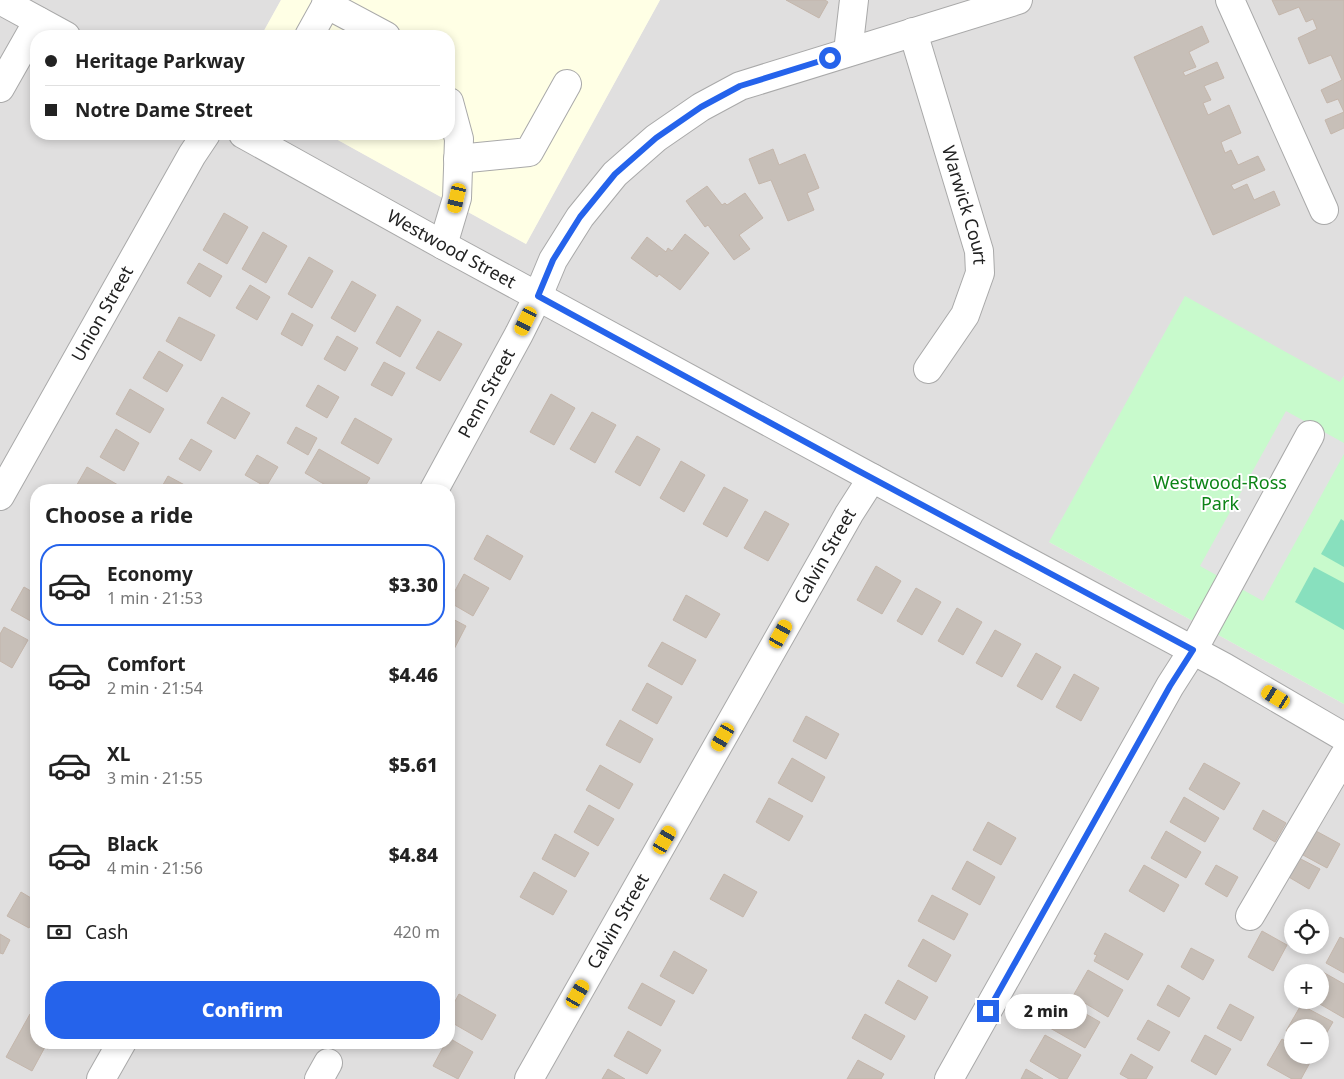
<!DOCTYPE html>
<html lang="en">
<head>
<meta charset="utf-8">
<style>
	:root { --surface:#fff; --page:#f2f2f2; --text:#222; --muted:#767676; --line:#e0e0e0; --accent:#2563eb }
	body { margin:0; font-family:"Noto Sans",sans-serif; background:var(--page); color:var(--text); height:100vh; display:flex; flex-direction:column; font-size:19px; white-space:nowrap }
	* { box-sizing:border-box; margin:0 }
	p { font-size:16px; color:var(--muted) }
	.icon { flex:none; width:28px; height:28px; fill:none; stroke:currentColor; stroke-width:2; stroke-linecap:round; stroke-linejoin:round }
	.map { position:relative; flex:1; overflow:hidden }
	.panel { position:absolute; left:30px; top:484px; width:425px; height:565px; display:flex; flex-direction:column; background:var(--surface); border-radius:20px; box-shadow:0 2px 8px #0003 }
	.panel>* { flex:none }
	.guide { position:absolute; left:30px; top:30px; width:425px; height:110px; border-radius:20px; box-shadow:0 2px 8px #0003; display:grid; align-content:center; height:110px; padding:0 15px; background:var(--surface) }
	.fabs { position:absolute; left:1284px; top:909px; display:grid; gap:10px }
	.fabs a { display:grid; place-items:center; width:45px; height:45px; border-radius:50%; background:var(--surface); box-shadow:0 2px 8px #0003; font-size:25px }
	.end { position:absolute; width:22px; height:22px; margin:-11px; border:6px solid #2563eb; background:#fff; box-shadow:0 0 0 2px #fff }
	.from { border-radius:50% }
	.bubble { position:absolute; height:35px; border-radius:18px; background:var(--surface); box-shadow:0 2px 8px #0003; font-size:16px; font-weight:800; line-height:35px; text-align:center }
	.car { position:absolute; width:15px; height:30px; margin:-15px -8px; border-radius:6px; box-shadow:0 0 4px 1px #0007; background:linear-gradient(#f5c518 24%,#345 0 40%,#f5c518 0 76%,#345 0 86%,#f5c518 0) }
	.guide b { display:flex; align-items:center; gap:18px; height:48px; font-size:19px }
	.guide b+b { border-top:1px solid var(--line) }
	.guide i { width:12px; height:12px; background:var(--text) }
	ul { padding:0; list-style:none }
	li { display:flex; align-items:center; gap:15px; height:82px; margin:0 10px 8px; padding:0 5px; border:2px solid transparent; border-radius:20px }
	li div { flex:1 }
	li b { display:block; font-size:19px }
	li em { font-style:normal; font-weight:800 }
	li.active { border-color:var(--accent) }
	li>.icon { width:45px; height:45px; stroke-width:1.5 }
	h2 { padding:0 15px; font-size:22px; line-height:60px }
	.pay { display:flex; align-items:center; gap:12px; height:55px; padding:0 15px; font-size:19px }
	.pay p { margin-inline-start:auto }
	.action { display:flex; gap:10px; margin-top:auto; padding:10px 15px }
	.action a { flex:1; height:58px; border-radius:20px; background:var(--accent); color:#fff; font-size:20px; font-weight:800; line-height:58px; text-align:center }
	.map>svg:first-child { display:block }
	.residential { fill:#e0dfdf; fill-rule:evenodd }
	.education { fill:#ffffe5 }
	.park { fill:#c8facc }
	.pitch { fill:#88e0be }
	.parking { fill:#e2e2e2 }
	.building { fill:#c7bfb8; stroke:#c4b6ab }
	.lines { fill:none; stroke-linecap:round; stroke-linejoin:round }
	.minor-casing { stroke:#a9a9a9; stroke-width:30 }
	.minor { stroke:#fff; stroke-width:28 }
	.route { stroke:#2563eb; stroke-width:6 }
	.labels { text-anchor:middle; stroke-width:4; stroke-linejoin:round; paint-order:stroke }
	.street-label { font-size:18px; fill:#222; stroke:#fff }
	.park-label { font-size:18px; fill:#0c8416; stroke:#fff }
</style>
</head>
<body>
<div class="map">
<svg width="1344" height="1079" viewBox="0 0 1344 1079">
	<rect width="100%" height="100%" fill="#f2efe9"/>
	<!-- residential -->
	<path class="residential" d="M0,0H281L261,36H36V134H327L526,244L660,0H1344V376L1341,382L1049,542L1344,704V1079H0ZM36,490H449V1042H36ZM1292,918H1320V945H1292ZM1292,972H1320V1000H1292ZM1292,1028H1320V1055H1292Z"/>
	<!-- education -->
	<path class="education" d="M281,0H660L526,244L327,134H449V36H261Z"/>
	<!-- park -->
	<path class="park" d="M1185,296L1340,382L1344,376V704L1049,542Z"/>
	<!-- pitch -->
	<g class="pitch">
		<path d="M1341,519L1344,521V567L1321,554Z"/>
		<path d="M1314,567L1344,583V630L1295,602Z"/>
	</g>
	<!-- parking -->
	<path class="parking" d="M1286,411L1344,443V454L1263,601L1200,566Z"/>
	<!-- building -->
	<g class="building">
		<path d="M786,0H825L828,2L819,18Z"/>
		<path d="M1272,0H1344V112L1338,99L1327,103L1321,90L1342,80L1331,55L1309,64L1298,38L1317,29L1313,19L1306,22L1299,7L1279,15Z"/>
		<path d="M1202,26L1209,42L1189,52L1196,67L1183,72L1185,76L1217,62L1224,78L1204,86L1211,100L1203,103L1208,115L1229,105L1241,133L1221,142L1225,153L1231,150L1238,165L1258,156L1265,170L1231,185L1234,190L1247,184L1254,200L1274,191L1280,205L1213,235L1134,57Z"/>
		<path d="M1344,112V128L1331,134L1325,120Z"/>
		<path d="M773,149L779,165L805,154L819,188L807,193L814,210L788,221L771,180L759,184L749,159Z"/>
		<path d="M707,186L722,205L725,203L727,205L745,193L763,218L739,235L750,249L734,260L708,225L705,227L686,201Z"/>
		<path d="M224,213L248,227L227,264L203,250Z"/>
		<path d="M263,232L287,246L266,283L242,269Z"/>
		<path d="M685,234L709,253L680,290L659,274L657,277L631,258L647,237L666,252L668,248L672,251Z"/>
		<path d="M309,257L333,271L312,308L288,294Z"/>
		<path d="M199,263L222,276L210,297L187,283Z"/>
		<path d="M352,281L376,295L355,332L331,318Z"/>
		<path d="M250,285L270,297L257,320L236,308Z"/>
		<path d="M397,306L421,320L400,357L376,343Z"/>
		<path d="M292,313L313,325L302,346L281,334Z"/>
		<path d="M179,317L215,335L201,361L166,341Z"/>
		<path d="M438,331L462,344L440,381L416,368Z"/>
		<path d="M337,336L358,348L345,371L324,359Z"/>
		<path d="M159,351L183,365L167,392L143,378Z"/>
		<path d="M384,362L405,373L392,396L371,385Z"/>
		<path d="M318,385L339,397L327,418L306,406Z"/>
		<path d="M130,389L164,409L150,433L116,414Z"/>
		<path d="M551,394L575,408L554,445L530,432Z"/>
		<path d="M222,397L250,413L235,439L207,423Z"/>
		<path d="M592,412L616,425L595,463L570,449Z"/>
		<path d="M355,418L392,439L378,464L341,443Z"/>
		<path d="M296,427L317,438L308,455L287,443Z"/>
		<path d="M116,429L139,443L124,471L100,457Z"/>
		<path d="M637,436L660,449L640,486L615,472Z"/>
		<path d="M191,439L212,451L200,471L179,459Z"/>
		<path d="M319,449L370,478L363,490H334L305,473Z"/>
		<path d="M257,455L278,467L266,487L245,475Z"/>
		<path d="M681,461L705,475L684,512L660,498Z"/>
		<path d="M87,467L118,485L115,490H74Z"/>
		<path d="M168,476L192,489V490H160Z"/>
		<path d="M724,487L748,500L727,537L703,524Z"/>
		<path d="M765,511L789,524L768,561L744,548Z"/>
		<path d="M487,535L523,556L510,580L474,559Z"/>
		<path d="M876,566L901,581L882,614L857,600Z"/>
		<path d="M464,574L489,588L473,616L449,602Z"/>
		<path d="M24,587L36,594V624L11,610Z"/>
		<path d="M916,588L941,602L922,635L897,621Z"/>
		<path d="M686,595L720,614L706,638L673,620Z"/>
		<path d="M957,608L982,622L963,655L938,641Z"/>
		<path d="M449,617L466,626L451,655L449,654Z"/>
		<path d="M4,627L28,640L12,668L0,661V634Z"/>
		<path d="M995,630L1021,644L1002,677L976,663Z"/>
		<path d="M662,642L696,660L682,685L648,666Z"/>
		<path d="M1036,653L1061,667L1042,700L1017,686Z"/>
		<path d="M1074,674L1099,688L1081,721L1056,707Z"/>
		<path d="M647,683L672,697L657,724L632,710Z"/>
		<path d="M806,716L839,734L826,759L793,741Z"/>
		<path d="M620,720L653,739L640,763L606,745Z"/>
		<path d="M792,758L825,777L812,802L778,783Z"/>
		<path d="M1204,763L1240,783L1224,810L1189,789Z"/>
		<path d="M600,765L633,784L619,809L586,790Z"/>
		<path d="M1184,797L1219,818L1205,842L1170,822Z"/>
		<path d="M769,798L803,816L789,841L756,822Z"/>
		<path d="M589,805L614,819L598,846L574,832Z"/>
		<path d="M1263,810L1286,823L1275,842L1253,829Z"/>
		<path d="M988,822L1016,838L1001,865L973,850Z"/>
		<path d="M1166,831L1201,852L1186,878L1151,858Z"/>
		<path d="M1316,831L1340,844L1327,868L1303,855Z"/>
		<path d="M555,834L589,853L575,877L542,859Z"/>
		<path d="M1297,857L1320,869L1309,889L1287,876Z"/>
		<path d="M967,861L995,877L980,905L952,889Z"/>
		<path d="M1144,865L1179,885L1164,912L1129,891Z"/>
		<path d="M1216,865L1238,877L1227,897L1205,884Z"/>
		<path d="M534,872L567,891L553,915L520,897Z"/>
		<path d="M724,874L757,892L743,917L710,899Z"/>
		<path d="M21,892L36,901V916L29,928L7,916Z"/>
		<path d="M932,895L968,914L954,940L918,921Z"/>
		<path d="M1262,931L1287,945L1273,971L1248,957Z"/>
		<path d="M1105,933L1143,954L1128,980L1094,961L1097,955L1094,954Z"/>
		<path d="M0,934L10,940L3,954L0,953Z"/>
		<path d="M1340,937L1344,939V973L1326,963Z"/>
		<path d="M923,939L951,955L936,982L908,966Z"/>
		<path d="M1191,948L1214,960L1203,980L1181,967Z"/>
		<path d="M674,951L707,970L693,994L660,976Z"/>
		<path d="M1088,970L1123,990L1108,1017L1073,996Z"/>
		<path d="M1321,971L1344,984V1018L1313,1000H1320Z"/>
		<path d="M898,980L928,997L915,1020L885,1003Z"/>
		<path d="M642,983L675,1001L661,1026L628,1008Z"/>
		<path d="M1168,985L1190,998L1179,1017L1157,1005Z"/>
		<path d="M459,994L496,1015L482,1040L449,1021V1012Z"/>
		<path d="M1065,1002L1100,1022L1085,1048L1050,1028Z"/>
		<path d="M1230,1004L1254,1017L1241,1041L1217,1028Z"/>
		<path d="M1301,1005L1333,1022L1320,1044V1028H1292V1034L1286,1031Z"/>
		<path d="M30,1014L36,1018V1042H52L48,1049L45,1047L32,1071L6,1057Z"/>
		<path d="M865,1014L905,1036L891,1060L852,1038Z"/>
		<path d="M1148,1020L1170,1032L1159,1051L1137,1039Z"/>
		<path d="M628,1031L661,1050L647,1074L614,1056Z"/>
		<path d="M1045,1035L1081,1055L1067,1079H1060L1030,1061Z"/>
		<path d="M1205,1035L1231,1049L1216,1075L1191,1061Z"/>
		<path d="M449,1038L473,1052L458,1079L433,1066L446,1042H449Z"/>
		<path d="M1282,1039L1292,1045V1055H1310L1313,1057L1301,1079H1292L1267,1065Z"/>
		<path d="M1131,1054L1153,1067L1146,1079H1129L1120,1074Z"/>
		<path d="M858,1060L884,1074L881,1079H847Z"/>
		<path d="M608,1069L625,1079H602Z"/>
		<path d="M1026,1069L1043,1079H1021Z"/>
	</g>
	<g class="lines">
		<!-- minor casing -->
		<g class="minor-casing">
			<g id="minor">
				<path d="M0,0L66,36"/>
				<path d="M1230,0L1324,210"/>
				<path d="M326,4L386,36"/>
				<path id="s1" d="M913,32L979,251L980,273L965,315L928,369"/>
				<path d="M309,36L329,0"/>
				<path d="M848,52L854,0"/>
				<path d="M0,88L38,21"/>
				<path id="s2" d="M243,134L443,245L872,478L1224,667L1344,737"/>
				<path d="M458,159L529,152L567,84"/>
				<path d="M443,245L457,198L459,139L449,102"/>
				<path id="s3" d="M434,490L519,334L538,296L553,260L580,217L615,174L656,138L701,107L740,86L1018,0"/>
				<path id="s4" d="M0,496L192,155L206,134"/>
				<path d="M1250,916L1344,756"/>
				<path d="M101,1079L122,1042"/>
				<path d="M319,1079L328,1063"/>
				<path id="s5" d="M529,1079L849,514L872,478"/>
				<path d="M949,1079L1170,686L1193,650L1310,435"/>
			</g>
		</g>
		<!-- minor -->
		<use href="#minor" class="minor"/>
	</g>
	<g class="lines">
		<!-- route -->
		<path class="route" d="M830,58L740,86L701,107L656,138L615,174L580,217L553,260L538,296L855,469L1193,650L1170,686L988,1011"/>
	</g>
	<g class="labels">
		<!-- street labels -->
		<g class="street-label">
			<text dy="6" stroke="none"><textPath href="#s1" startOffset="181">Warwick Court</textPath></text>
			<text dy="6" stroke="none"><textPath href="#s2" startOffset="238">Westwood Street</textPath></text>
			<text dy="6" stroke="none"><textPath href="#s4" startOffset="209">Union Street</textPath></text>
			<text dy="6" stroke="none"><textPath href="#s3" startOffset="110">Penn Street</textPath></text>
			<text dy="6" stroke="none"><textPath href="#s5" startOffset="601">Calvin Street</textPath></text>
			<text dy="6" stroke="none"><textPath href="#s5" startOffset="181">Calvin Street</textPath></text>
		</g>
		<!-- park labels -->
		<g class="park-label">
			<text x="1220" y="489">Westwood-Ross<tspan x="1220" dy="21">Park</tspan></text>
		</g>
	</g>
</svg>
<div class="fabs">
<a><svg class="icon" aria-label="locate" viewBox="0 0 24 24"><circle cx="12" cy="12" r="6"/><path d="M12 2v4M12 18v4M2 12h4M18 12h4"/></svg></a>
<a>+</a>
<a>−</a>
</div>
<i class="end from" style="left:830px;top:58px"></i>
<i class="end" style="left:988px;top:1011px"></i>
<div class="bubble" style="left:1005px;top:994px;width:82px">2 min</div>
<i class="car" style="left:457px;top:198px;rotate:193deg"></i>
<i class="car" style="left:526px;top:321px;rotate:206deg"></i>
<i class="car" style="left:781px;top:634px;rotate:29deg"></i>
<i class="car" style="left:1276px;top:697px;rotate:301deg"></i>
<i class="car" style="left:723px;top:737px;rotate:210deg"></i>
<i class="car" style="left:665px;top:840px;rotate:30deg"></i>
<i class="car" style="left:578px;top:994px;rotate:30deg"></i>
<div class="guide">
<b><i class="from"></i>Heritage Parkway</b>
<b><i></i>Notre Dame Street</b>
</div>
<section class="panel">
<h2>Choose a ride</h2>
<ul>
<li class="active"><svg class="icon" aria-label="car" viewBox="0 0 24 24"><path d="M5 17H2v-5l4-1 3-4h7l3 4 3 1v5h-3M9 17h6M6 11h13"/><circle cx="7" cy="17" r="2"/><circle cx="17" cy="17" r="2"/></svg><div><b>Economy</b><p>1 min · 21:53</p></div><em>$3.30</em></li>
<li><svg class="icon" aria-label="car" viewBox="0 0 24 24"><path d="M5 17H2v-5l4-1 3-4h7l3 4 3 1v5h-3M9 17h6M6 11h13"/><circle cx="7" cy="17" r="2"/><circle cx="17" cy="17" r="2"/></svg><div><b>Comfort</b><p>2 min · 21:54</p></div><em>$4.46</em></li>
<li><svg class="icon" aria-label="car" viewBox="0 0 24 24"><path d="M5 17H2v-5l4-1 3-4h7l3 4 3 1v5h-3M9 17h6M6 11h13"/><circle cx="7" cy="17" r="2"/><circle cx="17" cy="17" r="2"/></svg><div><b>XL</b><p>3 min · 21:55</p></div><em>$5.61</em></li>
<li><svg class="icon" aria-label="car" viewBox="0 0 24 24"><path d="M5 17H2v-5l4-1 3-4h7l3 4 3 1v5h-3M9 17h6M6 11h13"/><circle cx="7" cy="17" r="2"/><circle cx="17" cy="17" r="2"/></svg><div><b>Black</b><p>4 min · 21:56</p></div><em>$4.84</em></li>
</ul>
<div class="pay"><svg class="icon" aria-label="cash" viewBox="0 0 24 24"><path d="M3 7h18v10H3z"/><circle cx="12" cy="12" r="2"/></svg>Cash<p>420 m</p></div>
<div class="action"><a>Confirm</a></div>
</section>
</div>
</body>
</html>
